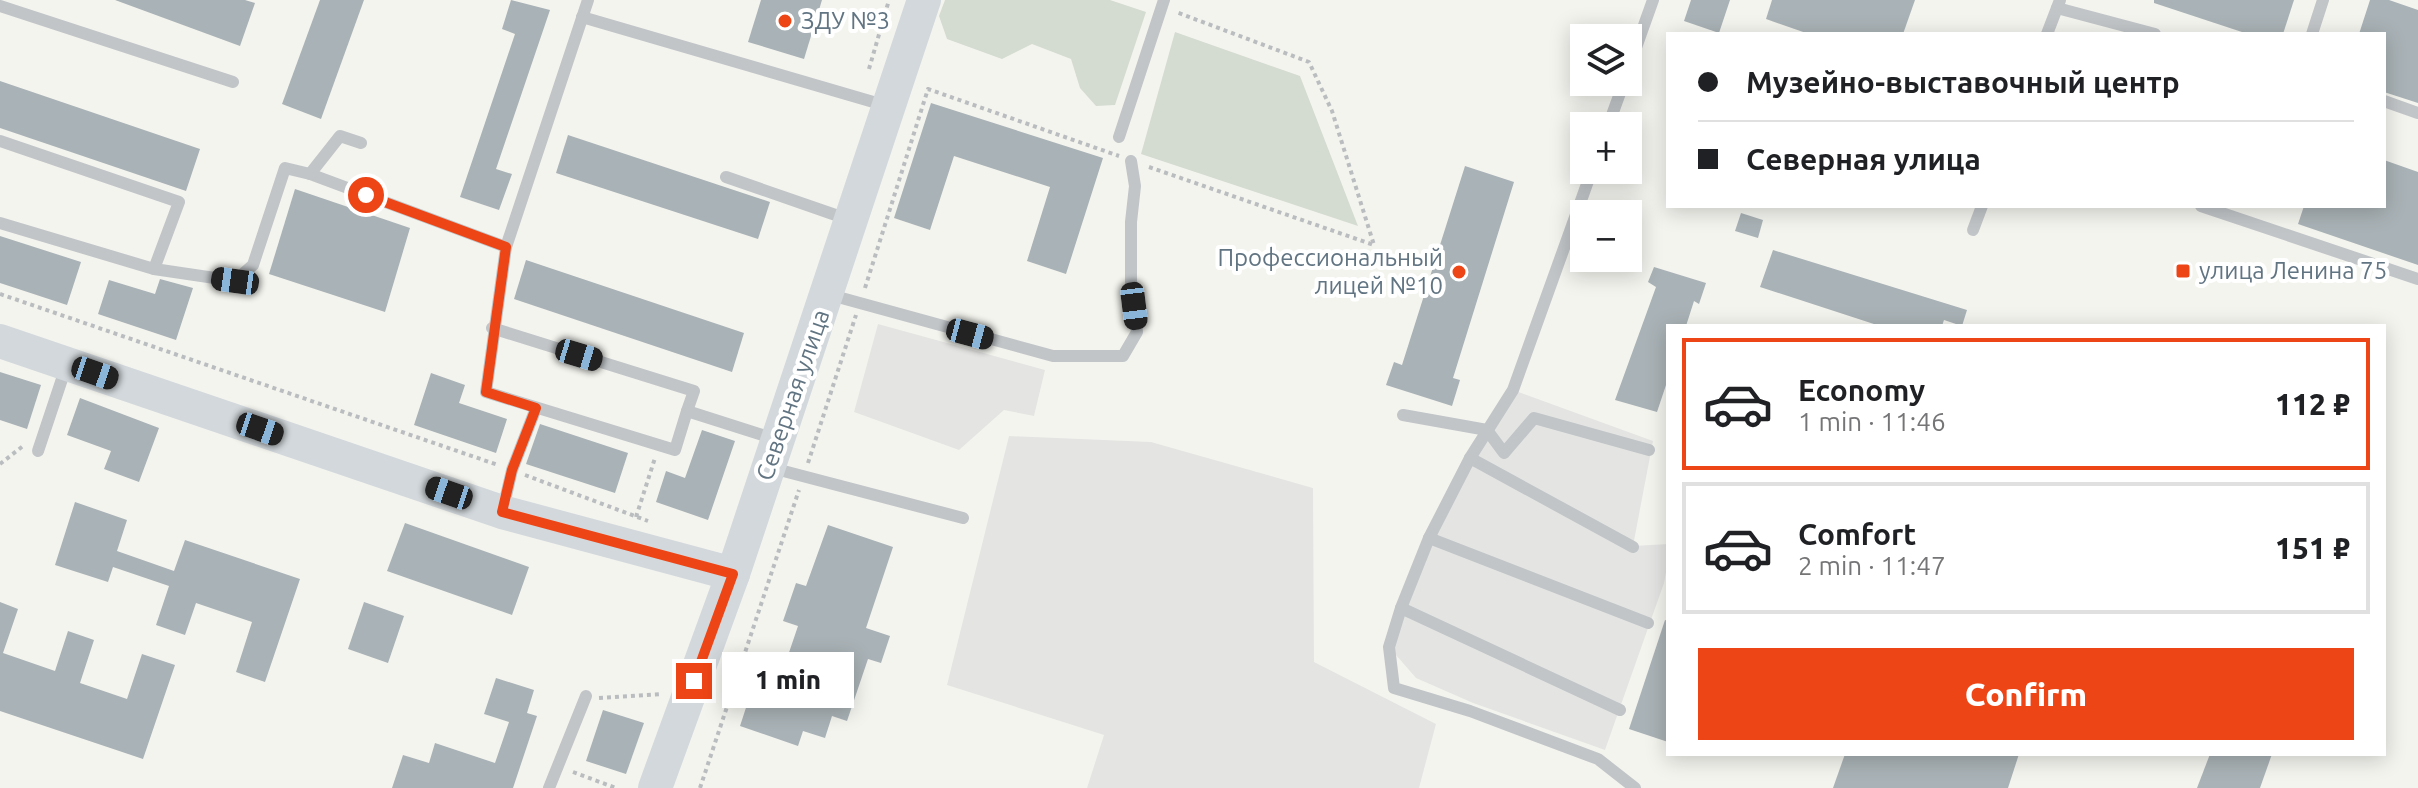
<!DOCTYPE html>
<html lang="en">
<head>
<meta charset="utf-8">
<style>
	:root { --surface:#fff; --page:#f2f2f2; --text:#202124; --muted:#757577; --line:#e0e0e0; --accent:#ed4516 }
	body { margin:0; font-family:Ubuntu,sans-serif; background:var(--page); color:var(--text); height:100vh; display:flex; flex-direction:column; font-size:30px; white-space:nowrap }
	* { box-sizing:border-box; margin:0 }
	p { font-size:26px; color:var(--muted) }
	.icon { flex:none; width:44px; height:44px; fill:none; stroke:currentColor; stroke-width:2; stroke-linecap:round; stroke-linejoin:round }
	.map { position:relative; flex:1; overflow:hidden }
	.drawer { position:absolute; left:1666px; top:324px; width:720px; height:432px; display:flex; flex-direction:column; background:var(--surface); border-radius:0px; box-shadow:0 4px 20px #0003 }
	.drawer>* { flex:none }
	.hud { position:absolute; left:1666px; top:32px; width:720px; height:176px; border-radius:0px; box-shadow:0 4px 20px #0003; display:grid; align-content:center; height:176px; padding:0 32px; background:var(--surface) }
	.fabs { position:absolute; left:1570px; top:24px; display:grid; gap:16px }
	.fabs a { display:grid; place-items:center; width:72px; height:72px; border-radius:0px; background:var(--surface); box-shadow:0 4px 20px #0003; font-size:40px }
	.end { position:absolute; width:36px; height:36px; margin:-18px; border:10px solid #ed4516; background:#fff; box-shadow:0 0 0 4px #fff }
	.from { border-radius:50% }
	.bubble { position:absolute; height:56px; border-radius:0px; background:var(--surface); box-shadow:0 4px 20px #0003; font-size:26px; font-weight:800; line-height:56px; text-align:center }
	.car { position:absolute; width:24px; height:48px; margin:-24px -12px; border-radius:10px; box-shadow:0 0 6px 2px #0007; background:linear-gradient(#222 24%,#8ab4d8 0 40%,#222 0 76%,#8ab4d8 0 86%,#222 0) }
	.hud b { display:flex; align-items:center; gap:28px; height:76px; font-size:30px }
	.hud b+b { border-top:2px solid var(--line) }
	.hud i { width:20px; height:20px; background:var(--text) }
	ul { padding:14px 0 0; list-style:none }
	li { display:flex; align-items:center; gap:24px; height:132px; margin:0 16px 12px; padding:0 16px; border:4px solid var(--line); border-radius:0px }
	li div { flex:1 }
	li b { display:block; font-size:30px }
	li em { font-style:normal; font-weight:800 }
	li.selected { border-color:var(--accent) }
	li>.icon { width:72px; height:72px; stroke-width:1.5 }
	.cta { display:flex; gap:16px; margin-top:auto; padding:16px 32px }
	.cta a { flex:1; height:92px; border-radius:0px; background:var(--accent); color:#fff; font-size:32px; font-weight:800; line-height:92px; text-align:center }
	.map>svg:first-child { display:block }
	.built { fill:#e4e5e3 }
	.green { fill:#d4dbd0 }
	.building { fill:#a9b2b6 }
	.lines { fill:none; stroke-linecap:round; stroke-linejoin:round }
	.path { stroke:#babdbf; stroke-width:4; stroke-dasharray:4 4; stroke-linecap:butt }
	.lane { stroke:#c1c5c8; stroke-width:12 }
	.secondary { stroke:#d2d8dc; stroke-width:34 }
	.route { stroke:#ed4516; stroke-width:10 }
	.poi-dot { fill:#ed4516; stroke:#fff; stroke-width:3 }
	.labels { text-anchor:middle; stroke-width:8; stroke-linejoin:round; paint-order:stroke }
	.poi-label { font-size:24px; fill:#617482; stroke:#fff; text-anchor:start }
	.street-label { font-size:24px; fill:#617482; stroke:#fff }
</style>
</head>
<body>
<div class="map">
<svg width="2418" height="788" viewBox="0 0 2418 788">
	<rect width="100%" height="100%" fill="#f4f4ef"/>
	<!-- built -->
	<g class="built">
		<path d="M878,324L1045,370L1034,416L1004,410L959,450L854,412Z"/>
		<path d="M1513,390L1653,441L1633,546L1668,544V562L1664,583L1605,750L1473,703L1416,678L1389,647L1429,538Z"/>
		<path d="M1009,436L1151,442L1313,488L1314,662L1436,724L1419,788H1087L1104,735L947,685Z"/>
	</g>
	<!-- green -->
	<g class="green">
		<path d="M945,0H1110L1146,12L1115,105L1096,106L1080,88L1071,59L1032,44L1002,59L947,39L939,16Z"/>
		<path d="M1175,32L1300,76L1358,226L1141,154Z"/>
	</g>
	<!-- building -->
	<g class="building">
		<path d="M115,0H245L255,3L240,46Z"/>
		<path d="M320,0H364L321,119L282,104Z"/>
		<path d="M511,0L550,10L496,169L512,174L499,210L460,197L515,34L502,29Z"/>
		<path d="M761,0H822L804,59L748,42Z"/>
		<path d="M1691,0H1730L1719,33L1684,21Z"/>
		<path d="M1772,0H1915L1903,34H1809L1766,19Z"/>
		<path d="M2154,0H2294L2283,34H2248L2154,3Z"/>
		<path d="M2370,0H2389L2418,10V103L2384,92V34H2359Z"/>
		<path d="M0,81L200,149L186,191L0,128Z"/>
		<path d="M931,103L1103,158L1066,274L1027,261L1050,187L954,156L930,230L894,218Z"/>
		<path d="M568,135L770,202L758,239L556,173Z"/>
		<path d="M2384,160L2418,172V265L2298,224L2304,206H2384Z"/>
		<path d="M1465,166L1514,182L1453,378L1460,380L1452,406L1386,385L1394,362L1402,365Z"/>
		<path d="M295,189L410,228L385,312L269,274Z"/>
		<path d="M1741,213L1763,220L1758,238L1735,231Z"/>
		<path d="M0,236L81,262L67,305L0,283Z"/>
		<path d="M1773,250L1967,310L1962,326L1944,320L1942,326H1880L1760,287Z"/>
		<path d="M526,260L744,333L732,372L514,299Z"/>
		<path d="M1654,267L1706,283L1699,304L1694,301L1686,326H1668V379L1657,412L1615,400L1656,287L1648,282Z"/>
		<path d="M160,279L193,288L176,340L98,314L109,280L155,294Z"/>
		<path d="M0,372L41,385L27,429L0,420Z"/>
		<path d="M431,373L465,385L459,403L507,419L496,453L414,425Z"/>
		<path d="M80,398L159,428L139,482L104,469L111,451L67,435Z"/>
		<path d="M540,424L628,453L615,493L526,464Z"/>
		<path d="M702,430L735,441L708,520L656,502L666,471L685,478Z"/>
		<path d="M75,502L127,520L117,551L174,571L185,540L300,579L265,682L236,672L252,622L196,603L185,635L156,625L169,586L113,567L108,582L55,565Z"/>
		<path d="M405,523L529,567L512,615L387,571Z"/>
		<path d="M828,525L893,547L866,628L890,636L881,663L868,659L847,721L832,716L825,738L803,731L798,746L740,726L757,674L779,682L798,626L783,621L796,583L806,586Z"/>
		<path d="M0,602L18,609L3,653L55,671L68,631L94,640L80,683L127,699L142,654L175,665L143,759L0,711Z"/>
		<path d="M364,602L404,616L388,663L348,649Z"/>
		<path d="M1665,620L1668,621V742L1629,729Z"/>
		<path d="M496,678L534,690L527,713L537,716L513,788H392L403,755L429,763L435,743L495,763L509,722L484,714Z"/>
		<path d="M603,710L644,723L626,774L586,761Z"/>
		<path d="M1845,754H2019L2008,788H1833Z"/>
		<path d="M2210,754H2272L2260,788H2197Z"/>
	</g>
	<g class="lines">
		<!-- path -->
		<g class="path">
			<path d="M869,69L889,0"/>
			<path d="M1149,167L1374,245L1332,111L1309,62L1176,12"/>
			<path d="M865,288L928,89L1119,156"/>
			<path d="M0,294L498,465"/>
			<path d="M808,463L856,315"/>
			<path d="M0,464L23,446"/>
			<path d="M525,475L648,521"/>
			<path d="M636,517L655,458"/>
			<path d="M599,698L662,694"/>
			<path d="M573,772L616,788"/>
			<path d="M700,788L799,490"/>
		</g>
		<!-- lane -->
		<g class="lane">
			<path d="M588,0L506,247L486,392L675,450L687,411L775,439"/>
			<path d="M0,6L233,82"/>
			<path d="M2057,8L2155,34"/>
			<path d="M582,17L887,106"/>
			<path d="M2047,34L2060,0"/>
			<path d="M2312,34L2323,0"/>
			<path d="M1628,70L1653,0"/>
			<path d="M2384,101L2418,113"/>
			<path d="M1608,126L1624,82"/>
			<path d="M1119,137L1164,0"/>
			<path d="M0,141L179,202L154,269L0,223"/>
			<path d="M361,143L340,136L310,174L506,247"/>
			<path d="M1592,170L1513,390L1470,458L1429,538L1401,608L1389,647L1394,688L1470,711L1598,759L1635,788"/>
			<path d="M726,177L850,220"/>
			<path d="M2201,206L2418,279"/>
			<path d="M1973,230L1982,206"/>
			<path d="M154,269L235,281L253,265L285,168L310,174"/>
			<path d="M827,294L1053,356H1123L1137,332L1131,281V222L1135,186L1131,161"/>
			<path d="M492,328L694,391L687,411"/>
			<path d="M1403,415L1487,430L1504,453L1534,418L1649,450"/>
			<path d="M38,451L66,367"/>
			<path d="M1470,458L1633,547"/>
			<path d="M772,468L963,518"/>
			<path d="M503,509L512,470L536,408"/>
			<path d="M1429,538L1648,623"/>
			<path d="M1401,608L1620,710"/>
			<path d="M549,788L586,696"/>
		</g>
		<!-- secondary -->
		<g class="secondary">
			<path d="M0,341L502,512L733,574"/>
			<path d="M655,788L733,574L924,0"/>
		</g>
	</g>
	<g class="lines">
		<!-- route -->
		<path class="route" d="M366,195L506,247L486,392L536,408L512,470L502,512L733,574L694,681"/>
	</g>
	<!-- markers -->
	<g class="poi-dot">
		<circle cx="785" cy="21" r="8"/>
		<rect x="2175" y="263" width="16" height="16" rx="4"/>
		<circle cx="1459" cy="272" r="8"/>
	</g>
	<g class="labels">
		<!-- poi labels -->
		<g class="poi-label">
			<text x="801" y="29">ЗДУ №3</text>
			<text x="1443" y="266" text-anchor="end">Профессиональный<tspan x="1443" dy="28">лицей №10</tspan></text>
			<text x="2199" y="279">улица Ленина 75</text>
		</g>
		<!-- street labels -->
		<g class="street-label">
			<text transform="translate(793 395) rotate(-71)" y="8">Северная улица</text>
		</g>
	</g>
</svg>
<div class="fabs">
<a><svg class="icon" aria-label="layers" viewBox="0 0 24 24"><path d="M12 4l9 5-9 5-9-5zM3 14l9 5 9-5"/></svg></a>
<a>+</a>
<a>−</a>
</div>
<i class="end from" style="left:366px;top:195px"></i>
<i class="end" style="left:694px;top:681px"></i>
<div class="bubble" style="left:722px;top:652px;width:132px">1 min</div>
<i class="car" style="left:235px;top:281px;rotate:278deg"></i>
<i class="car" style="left:1134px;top:306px;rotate:173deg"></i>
<i class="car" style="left:970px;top:334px;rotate:105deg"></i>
<i class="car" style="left:579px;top:355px;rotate:107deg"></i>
<i class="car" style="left:95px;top:373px;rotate:109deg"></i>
<i class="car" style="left:260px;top:429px;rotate:109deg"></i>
<i class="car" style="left:449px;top:493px;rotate:289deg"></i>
<div class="hud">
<b><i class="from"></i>Музейно-выставочный центр</b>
<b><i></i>Северная улица</b>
</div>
<section class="drawer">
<ul>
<li class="selected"><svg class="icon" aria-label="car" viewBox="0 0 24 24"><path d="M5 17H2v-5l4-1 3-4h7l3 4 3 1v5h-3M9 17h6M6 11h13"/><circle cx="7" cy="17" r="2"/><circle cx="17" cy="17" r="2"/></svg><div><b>Economy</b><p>1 min · 11:46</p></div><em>112 ₽</em></li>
<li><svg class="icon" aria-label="car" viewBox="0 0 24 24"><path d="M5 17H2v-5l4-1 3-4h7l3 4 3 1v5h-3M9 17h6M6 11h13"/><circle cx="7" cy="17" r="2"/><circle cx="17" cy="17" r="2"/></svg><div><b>Comfort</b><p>2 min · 11:47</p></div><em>151 ₽</em></li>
</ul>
<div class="cta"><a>Confirm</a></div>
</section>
</div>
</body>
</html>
